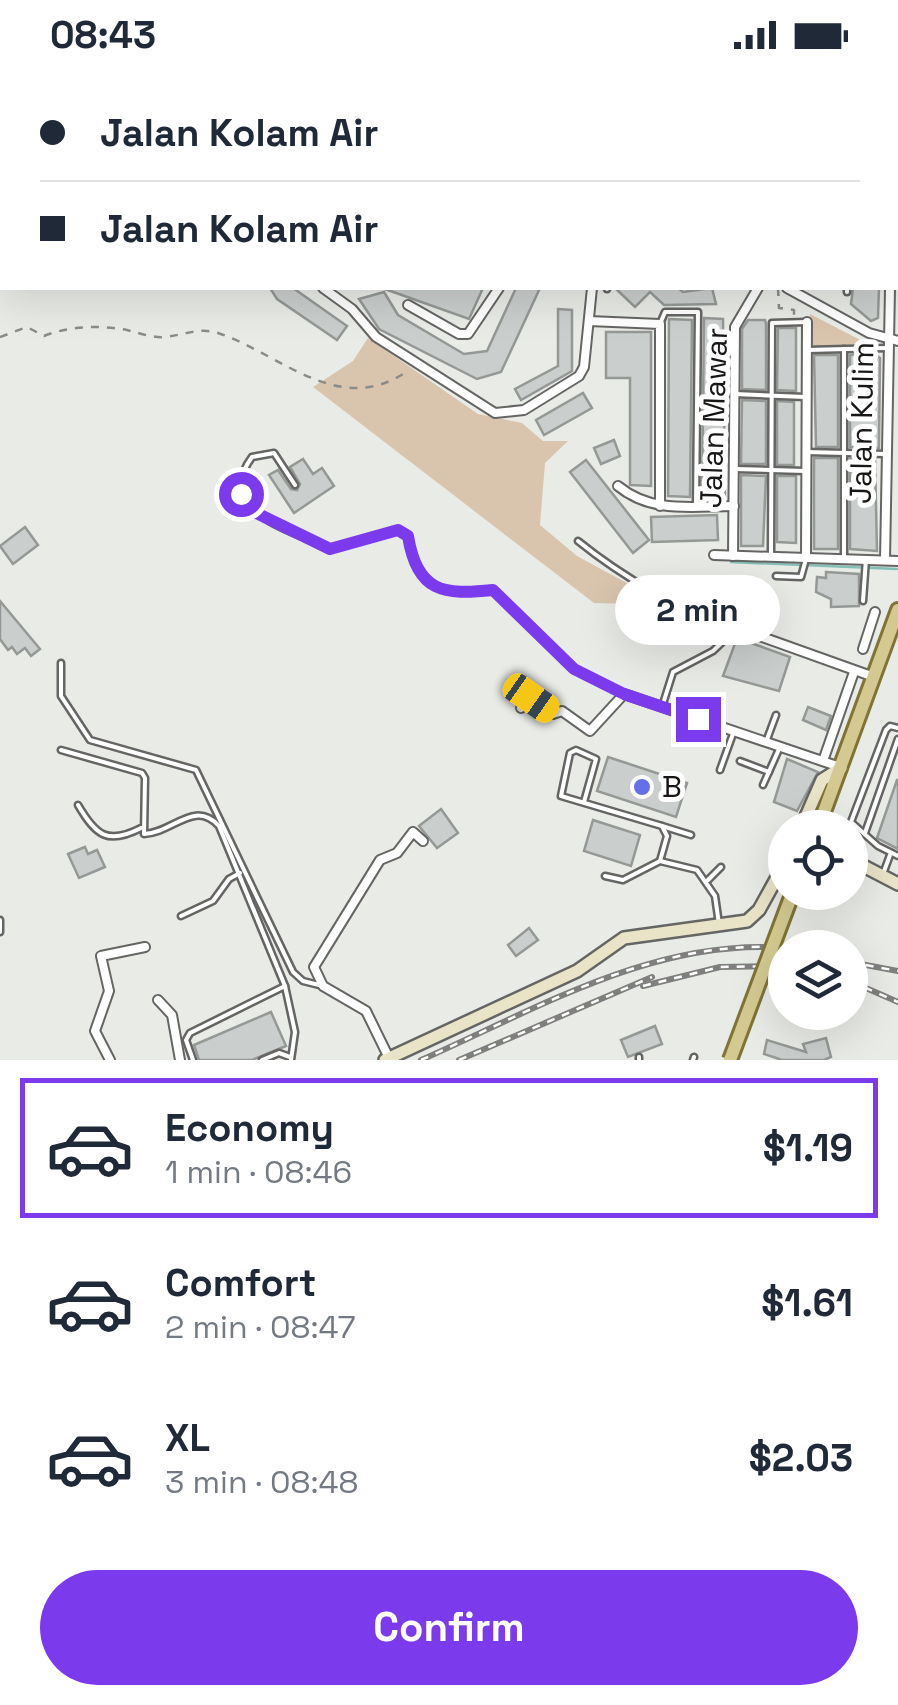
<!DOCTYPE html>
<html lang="en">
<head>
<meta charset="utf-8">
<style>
	:root { --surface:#fff; --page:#f6f6f7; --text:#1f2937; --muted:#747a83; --line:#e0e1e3; --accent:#7c3aed }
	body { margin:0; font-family:"Space Grotesk",sans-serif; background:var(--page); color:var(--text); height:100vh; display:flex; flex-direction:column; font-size:38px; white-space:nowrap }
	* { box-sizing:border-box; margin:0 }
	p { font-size:32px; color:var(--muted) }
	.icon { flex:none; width:55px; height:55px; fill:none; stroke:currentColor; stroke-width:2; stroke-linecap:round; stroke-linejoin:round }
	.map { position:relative; height:990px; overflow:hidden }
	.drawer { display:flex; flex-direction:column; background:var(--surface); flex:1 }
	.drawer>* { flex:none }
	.top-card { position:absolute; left:0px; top:0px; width:900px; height:220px; box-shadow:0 10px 40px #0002; display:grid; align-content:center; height:220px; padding:0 40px; background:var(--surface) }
	.buttons { position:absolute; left:768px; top:740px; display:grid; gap:20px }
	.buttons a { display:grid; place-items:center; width:100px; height:100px; border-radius:50%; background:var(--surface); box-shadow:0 10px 40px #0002; font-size:50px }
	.end { position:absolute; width:45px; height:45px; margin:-22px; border:12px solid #7c3aed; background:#fff; box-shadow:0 0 0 5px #fff }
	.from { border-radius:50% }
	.bubble { position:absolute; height:70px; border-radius:35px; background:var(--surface); box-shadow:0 10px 40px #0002; font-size:32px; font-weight:700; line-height:70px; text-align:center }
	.car { position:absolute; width:30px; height:60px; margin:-30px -15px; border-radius:12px; box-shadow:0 0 8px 2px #0007; background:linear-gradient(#f5c518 24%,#345 0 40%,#f5c518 0 76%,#345 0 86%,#f5c518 0) }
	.top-card b { display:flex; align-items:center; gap:35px; height:95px; font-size:38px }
	.top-card b+b { border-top:2px solid var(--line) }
	.top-card i { width:25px; height:25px; background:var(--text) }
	ul { padding:18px 0 0; list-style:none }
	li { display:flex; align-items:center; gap:30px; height:140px; margin:0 20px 15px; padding:0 20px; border:5px solid transparent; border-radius:0px }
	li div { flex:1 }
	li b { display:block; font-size:38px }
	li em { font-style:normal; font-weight:700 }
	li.current { border-color:var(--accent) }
	li>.icon { width:90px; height:90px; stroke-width:1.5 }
	.action { display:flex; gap:20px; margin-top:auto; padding:20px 40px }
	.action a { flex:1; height:115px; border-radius:60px; background:var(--accent); color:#fff; font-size:40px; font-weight:700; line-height:115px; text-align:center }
	.status { display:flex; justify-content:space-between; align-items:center; height:70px; padding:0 50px; background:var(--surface); direction:ltr }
	.status svg { height:28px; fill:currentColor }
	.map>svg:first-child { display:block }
	.green { fill:#d9c5ae }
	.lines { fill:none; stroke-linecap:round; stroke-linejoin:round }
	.stream { stroke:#83beb7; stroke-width:2.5 }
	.building { fill:#cacecc; stroke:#959996; stroke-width:2.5 }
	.lane-casing { stroke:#656663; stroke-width:9 }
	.street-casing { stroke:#656663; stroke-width:12 }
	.secondary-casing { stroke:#656663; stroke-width:16 }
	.primary-casing { stroke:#7f7436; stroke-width:18 }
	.path { stroke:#8b8c89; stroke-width:2.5; stroke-dasharray:8 8; stroke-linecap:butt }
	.lane { stroke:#fff; stroke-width:4 }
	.street { stroke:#fff; stroke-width:8 }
	.secondary { stroke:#e9e4c8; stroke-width:11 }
	.primary { stroke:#d4ca91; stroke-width:12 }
	.rail-casing { stroke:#7f807e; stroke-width:6 }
	.rail { stroke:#fff; stroke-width:2.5; stroke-dasharray:8; stroke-linecap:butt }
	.primary-bridge-casing { stroke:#7f7436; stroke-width:18; stroke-linecap:butt }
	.primary-bridge { stroke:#d4ca91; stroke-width:12 }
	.route { stroke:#7c3aed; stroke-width:12 }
	.poi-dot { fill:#6370e8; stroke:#fff; stroke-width:4 }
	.labels { text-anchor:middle; stroke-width:10; stroke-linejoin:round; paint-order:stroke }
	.street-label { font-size:30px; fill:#171716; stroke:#fff }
	.poi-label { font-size:30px; fill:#171716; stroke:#fff; text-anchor:start }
</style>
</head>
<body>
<div class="status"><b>08:43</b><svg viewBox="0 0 49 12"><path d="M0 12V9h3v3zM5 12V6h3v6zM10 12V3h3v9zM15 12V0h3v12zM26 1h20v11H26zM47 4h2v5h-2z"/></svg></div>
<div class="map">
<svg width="898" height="990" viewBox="0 0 898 990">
	<rect width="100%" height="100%" fill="#e9ebe7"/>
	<!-- green -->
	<g class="green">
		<path d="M810,244L872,276H811Z"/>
		<path d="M368,268L478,344L522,353L543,371H568L545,393L540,455L577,486L667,535L594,533L313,317L353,291Z"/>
	</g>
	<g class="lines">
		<!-- stream -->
		<path class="stream" d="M731,492L897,499"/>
	</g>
	<!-- building -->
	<g class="building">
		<path d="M270,218H293L347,256L337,270L277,229Z"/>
		<path d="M382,218H483L469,249Z"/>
		<path d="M516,218H540L501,302L477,309L379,259L359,229L384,222L398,245L464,284L487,281Z"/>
		<path d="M615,218H678L683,222L712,218L716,234L664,235L650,222L635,237Z"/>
		<path d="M853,218H879L878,248L871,251L851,234Z"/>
		<path d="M558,239L572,240V301L521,330L515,319L558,296Z"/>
		<path d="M704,248L723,249L725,426H702Z"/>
		<path d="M669,249L692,250L690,427L668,426Z"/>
		<path d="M748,250H765L766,254V320L742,319V259Z"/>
		<path d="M778,258H796V321L777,320Z"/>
		<path d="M606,262H651V416L630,415V308H606Z"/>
		<path d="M875,284L880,288L879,378L850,377V285Z"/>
		<path d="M814,285H838V377H816Z"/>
		<path d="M583,323L592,338L544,365L536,350Z"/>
		<path d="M742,330L766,331V394H741Z"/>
		<path d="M777,331L794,332V395H777Z"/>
		<path d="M614,370L620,386L601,394L594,378Z"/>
		<rect x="814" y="388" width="24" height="91"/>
		<path d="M303,389L313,404L322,398L334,416L294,443L269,405L278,400L291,419L297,420L300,414L290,397Z"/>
		<path d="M850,389H875L877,481L850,479Z"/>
		<path d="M586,390L649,470L633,483L570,402Z"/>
		<path d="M741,405L766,406L763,476H741Z"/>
		<path d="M777,406H796V473L777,472Z"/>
		<path d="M717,445L718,470L652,472L651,447Z"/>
		<path d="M25,457L38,475L13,494L0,476Z"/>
		<path d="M826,502L859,504V536L831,537V529L816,522L817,507L826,508Z"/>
		<path d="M0,531L40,579L31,586L25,578L17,584L12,577L8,580L0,569Z"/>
		<path d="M737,568L790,587L779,621L723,606Z"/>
		<path d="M808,637L831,646L826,660L803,650Z"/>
		<path d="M608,687L687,713L676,747L597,721Z"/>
		<path d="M787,689L818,702L797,741L774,732Z"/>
		<path d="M897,710H898V779L877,768Z"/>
		<path d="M441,739L458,763L437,778L419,756Z"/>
		<path d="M593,750L640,765L631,796L584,781Z"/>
		<path d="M85,777L88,784L97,780L105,797L79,808L68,784Z"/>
		<path d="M529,858L538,870L516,886L508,875Z"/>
		<path d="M271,942L286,976L252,990H199L194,975Z"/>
		<path d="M655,956L662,974L628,987L621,970Z"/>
		<path d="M826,968L831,987L824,990H782L764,984L767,970L806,982L803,974Z"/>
	</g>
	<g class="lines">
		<!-- lane casing -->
		<g class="lane-casing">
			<g id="lane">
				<path d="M767,0V2"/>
				<path d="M848,0V2"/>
				<path d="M607,219V218"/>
				<path d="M847,222V218"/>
				<path d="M660,254L665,242H698L696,436"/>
				<path d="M807,280L887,278"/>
				<path d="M735,324L805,327"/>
				<path d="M806,382L886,384"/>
				<path d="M735,399L805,401"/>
				<path d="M295,415L274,383L252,387C212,441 293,461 331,479L399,460L408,466C417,523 445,525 493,520L574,599L624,624"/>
				<path d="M578,471C615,501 690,549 737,558"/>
				<path d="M771,487L772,253L807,252"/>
				<path d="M844,489V279"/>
				<path d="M776,506L801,507L806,489"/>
				<path d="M863,531L866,489"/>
				<path d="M61,593V626L90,670L196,700L293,902L303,911L323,916"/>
				<path d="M662,637L673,602L713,581L737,558"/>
				<path d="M898,658L890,656L886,660L851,752L878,776L898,786"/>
				<path d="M766,672L776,645"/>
				<path d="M61,680L142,703L145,708L144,764C173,763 194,729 219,756L285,916L295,962L291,990"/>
				<path d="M740,691L769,702"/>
				<path d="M720,700L734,661"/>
				<path d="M763,715L780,677"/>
				<path d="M584,732L596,689L576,680L570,683L561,726L662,756L667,766L660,791"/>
				<path d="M78,735C96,766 108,775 141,758"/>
				<path d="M662,756L691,765"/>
				<path d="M865,763L898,669"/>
				<path d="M883,804L890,785"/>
				<path d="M605,806L623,810L660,791L697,800L715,826L719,854"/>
				<path d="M708,810L721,797"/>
				<path d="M181,846L213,831L229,809L240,803"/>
				<path d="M0,850V862"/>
				<path d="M193,990L186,970L190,963L285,916"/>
				<path d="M262,990L279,983L290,987"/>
				<path d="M639,990V987"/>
				<path d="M693,990L694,987"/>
			</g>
		</g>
		<!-- street casing -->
		<g class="street-casing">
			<g id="street">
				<path d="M731,0V2"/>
				<path d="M807,0V2"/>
				<path d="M893,0V2"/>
				<path d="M323,218L352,239L376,267L495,343L524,340L579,306L584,297L592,218"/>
				<path d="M787,218L869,263L898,271"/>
				<path d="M408,235L459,264H468L499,218"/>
				<path d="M589,251L660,254V436"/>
				<path d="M618,416C652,444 693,436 734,436"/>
				<path d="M714,485L898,491"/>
				<path d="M733,486L735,257L758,218"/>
				<path d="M806,488L807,252"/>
				<path d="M885,490L890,218"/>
				<path d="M737,558L874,607"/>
				<path d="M863,579L875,542"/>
				<path d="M521,638L531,628L553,644L562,641L590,661L624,624L840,697"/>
				<path d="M823,691L854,602"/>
				<path d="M158,930L172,945L180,990"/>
				<path d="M389,988L366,941L323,916L314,897L380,790L397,783L413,762L423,771"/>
				<path d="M110,990L95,961L109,921L101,886L145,877"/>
			</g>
		</g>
		<!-- secondary casing -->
		<g class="secondary-casing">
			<g id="secondary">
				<path d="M801,758L822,710L841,698"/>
				<path d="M850,789L898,814"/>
				<path d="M385,990L577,901L624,868L747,851L759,840L785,793"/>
			</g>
		</g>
		<!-- primary casing -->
		<g class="primary-casing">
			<path id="primary" d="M818,758L898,540"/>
		</g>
		<!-- path -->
		<g class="path">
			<path d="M778,218L779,238L794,240V246"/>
			<path d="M0,267L27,257L44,266C69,256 99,255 127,260C139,263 152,268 165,267C184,265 199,257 218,263C283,285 340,349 409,300"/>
		</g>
		<!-- lane -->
		<use href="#lane" class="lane"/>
		<!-- street -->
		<use href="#street" class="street"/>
		<!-- secondary -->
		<use href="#secondary" class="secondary"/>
		<!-- primary -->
		<use href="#primary" class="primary"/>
		<!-- rail casing -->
		<g class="rail-casing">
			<g id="rail">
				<path d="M850,892L898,901"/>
				<path d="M850,911L898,932"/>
				<path d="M643,916L720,897L785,896"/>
				<path d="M421,990C537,939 656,867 787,878"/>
				<path d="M459,990L652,907"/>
			</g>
		</g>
		<!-- rail -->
		<use href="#rail" class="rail"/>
		<!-- primary-bridge casing -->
		<g class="primary-bridge-casing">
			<path id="primary-bridge" d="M730,990L793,822"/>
		</g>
		<!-- primary-bridge -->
		<use href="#primary-bridge" class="primary-bridge"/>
	</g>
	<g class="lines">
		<!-- route -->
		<path class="route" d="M241,424L250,440L330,479L398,460L408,466C417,523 444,525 493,520L574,599L624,624L698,649"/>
	</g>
	<!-- markers -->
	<circle class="poi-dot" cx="642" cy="717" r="10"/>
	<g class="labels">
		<!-- street labels -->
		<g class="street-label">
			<text transform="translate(714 348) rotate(-88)" y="10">Jalan Mawar</text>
			<text transform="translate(862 353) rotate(-89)" y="10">Jalan Kulim</text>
		</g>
		<!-- poi labels -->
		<g class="poi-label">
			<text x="662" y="727">B</text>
		</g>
	</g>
</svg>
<div class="buttons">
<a><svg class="icon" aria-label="locate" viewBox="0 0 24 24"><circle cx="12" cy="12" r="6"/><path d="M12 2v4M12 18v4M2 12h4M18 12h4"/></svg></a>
<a><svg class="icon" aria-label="layers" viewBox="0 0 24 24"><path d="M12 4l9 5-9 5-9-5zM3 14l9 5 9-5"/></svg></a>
</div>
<i class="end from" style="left:241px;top:424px"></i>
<i class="end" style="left:698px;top:649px"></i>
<div class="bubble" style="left:615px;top:505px;width:165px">2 min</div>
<i class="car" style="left:531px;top:628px;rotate:125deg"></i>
<div class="top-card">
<b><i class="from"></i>Jalan Kolam Air</b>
<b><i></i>Jalan Kolam Air</b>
</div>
</div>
<section class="drawer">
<ul>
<li class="current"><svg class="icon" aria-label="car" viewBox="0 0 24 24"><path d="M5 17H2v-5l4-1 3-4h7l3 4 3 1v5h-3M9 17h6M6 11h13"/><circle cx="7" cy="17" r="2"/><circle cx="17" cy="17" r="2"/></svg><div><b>Economy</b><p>1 min · 08:46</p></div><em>$1.19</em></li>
<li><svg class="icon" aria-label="car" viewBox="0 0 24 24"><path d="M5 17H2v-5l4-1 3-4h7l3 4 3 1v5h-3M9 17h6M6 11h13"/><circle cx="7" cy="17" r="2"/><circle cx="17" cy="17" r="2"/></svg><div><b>Comfort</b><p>2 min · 08:47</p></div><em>$1.61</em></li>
<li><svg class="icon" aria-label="car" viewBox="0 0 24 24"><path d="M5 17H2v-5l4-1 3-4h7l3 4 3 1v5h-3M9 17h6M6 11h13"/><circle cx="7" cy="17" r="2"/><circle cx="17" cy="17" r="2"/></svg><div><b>XL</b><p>3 min · 08:48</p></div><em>$2.03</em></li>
</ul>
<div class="action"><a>Confirm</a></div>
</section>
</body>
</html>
